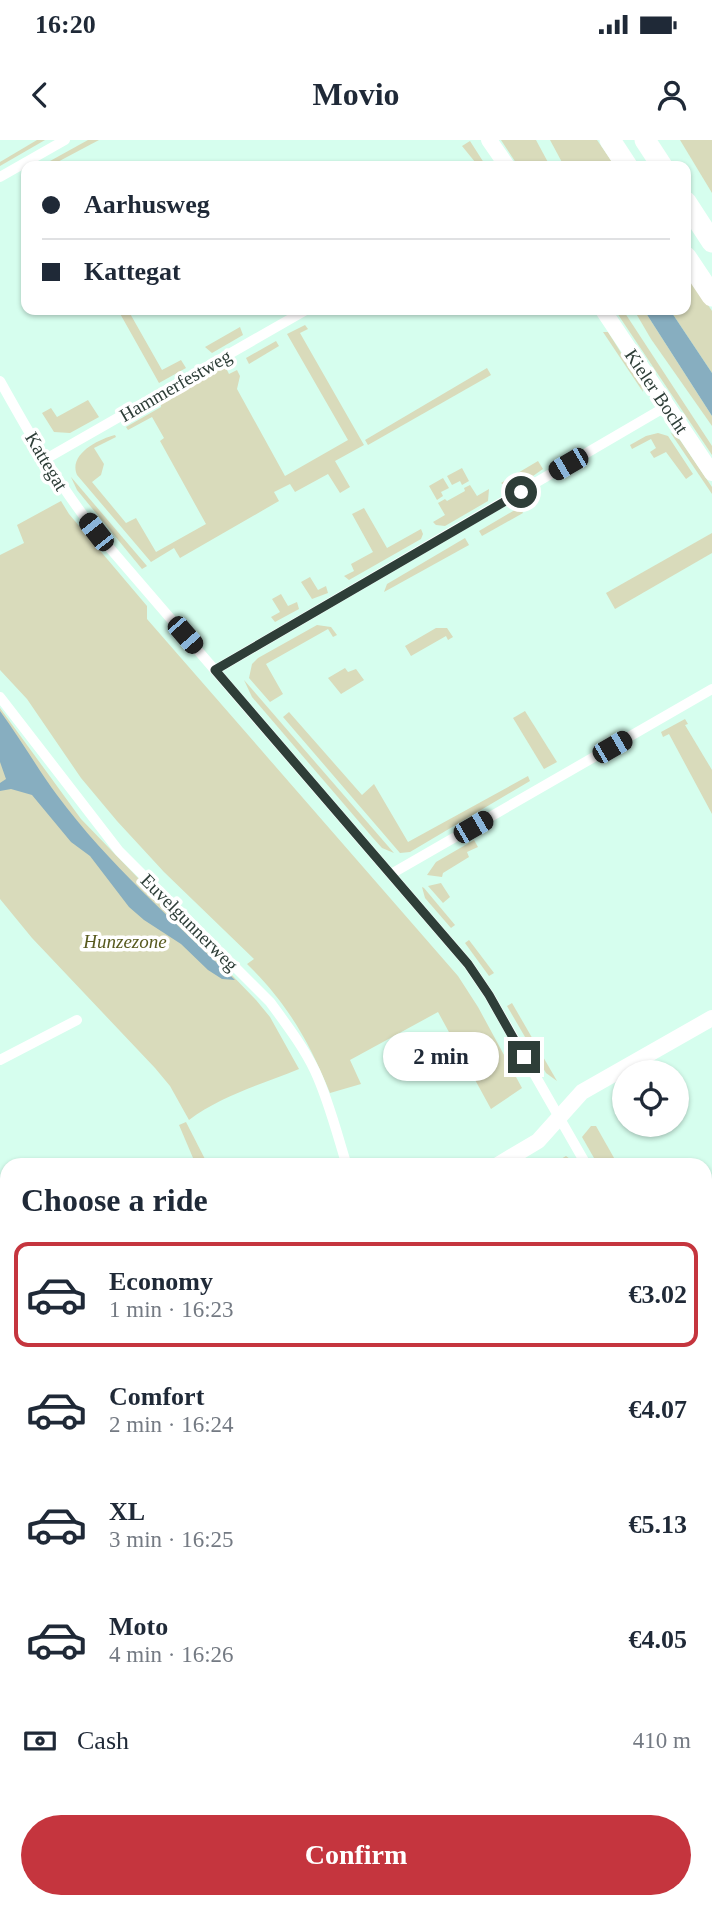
<!DOCTYPE html>
<html lang="en">
<head>
<meta charset="utf-8">
<style>
	:root { --surface:#fff; --page:#f6f6f7; --text:#1f2937; --muted:#747a83; --line:#e0e1e3; --accent:#c5353e }
	body { margin:0; font-family:Georgia,serif; background:var(--page); color:var(--text); height:100vh; display:flex; flex-direction:column; font-size:26px; white-space:nowrap }
	* { box-sizing:border-box; margin:0 }
	p { font-size:23px; color:var(--muted) }
	.icon { flex:none; width:38px; height:38px; fill:none; stroke:currentColor; stroke-width:2; stroke-linecap:round; stroke-linejoin:round }
	.map { position:relative; flex:1; overflow:hidden }
	.details { position:absolute; left:0px; top:1018px; width:712px; height:751px; display:flex; flex-direction:column; background:var(--surface); border-radius:21px 21px 0 0; box-shadow:0 2px 5px #0004 }
	.details>* { flex:none }
	.hud { position:absolute; left:21px; top:21px; width:670px; height:154px; border-radius:14px; box-shadow:0 2px 5px #0004; display:grid; align-content:center; height:154px; padding:0 21px; background:var(--surface) }
	.buttons { position:absolute; left:612px; top:920px; display:grid; gap:14px }
	.buttons a { display:grid; place-items:center; width:77px; height:77px; border-radius:50%; background:var(--surface); box-shadow:0 2px 5px #0004; font-size:35px }
	.end { position:absolute; width:32px; height:32px; margin:-16px; border:9px solid #2e3e38; background:#fff; box-shadow:0 0 0 4px #fff }
	.from { border-radius:50% }
	.bubble { position:absolute; height:49px; border-radius:24px; background:var(--surface); box-shadow:0 2px 5px #0004; font-size:23px; font-weight:800; line-height:49px; text-align:center }
	.car { position:absolute; width:21px; height:42px; margin:-21px -10px; border-radius:9px; box-shadow:0 0 5px 2px #0007; background:linear-gradient(#222 24%,#8ab4d8 0 40%,#222 0 76%,#8ab4d8 0 86%,#222 0) }
	.hud b { display:flex; align-items:center; gap:24px; height:66px; font-size:26px }
	.hud b+b { border-top:2px solid var(--line) }
	.hud i { width:18px; height:18px; background:var(--text) }
	ul { padding:0; list-style:none }
	li { display:flex; align-items:center; gap:21px; height:105px; margin:0 14px 10px; padding:0 7px; border:4px solid transparent; border-radius:14px }
	li div { flex:1 }
	li b { display:block; font-size:26px }
	li em { font-style:normal; font-weight:800 }
	li.on { border-color:var(--accent) }
	li>.icon { width:63px; height:63px; stroke-width:1.5 }
	h2 { padding:0 21px; font-size:32px; line-height:84px }
	.pay { display:flex; align-items:center; gap:18px; height:77px; padding:0 21px; font-size:26px }
	.pay p { margin-inline-start:auto }
	.cta { display:flex; gap:14px; margin-top:auto; padding:14px 21px }
	.cta a { flex:1; height:80px; border-radius:42px; background:var(--accent); color:#fff; font-size:28px; font-weight:800; line-height:80px; text-align:center }
	.status { display:flex; justify-content:space-between; align-items:center; height:49px; padding:0 35px; background:var(--surface); direction:ltr }
	.status svg { height:19px; fill:currentColor }
	header { display:flex; justify-content:space-between; align-items:center; height:91px; padding:0 21px; background:var(--surface); font-size:32px; font-weight:800 }
	.map>svg:first-child { display:block }
	.green { fill:#d9dbbb }
	.water { fill:#87aec0 }
	.lines { fill:none; stroke-linecap:round; stroke-linejoin:round }
	.street { stroke:#fff; stroke-width:10 }
	.secondary { stroke:#fff; stroke-width:16 }
	.highway { stroke:#fff; stroke-width:21 }
	.route { stroke:#2e3e38; stroke-width:9 }
	.labels { text-anchor:middle; stroke-width:7; stroke-linejoin:round; paint-order:stroke }
	.street-label { font-size:19px; fill:#2e3e38; stroke:#fff }
	.park-label { font-size:19px; font-style:italic; fill:#585a1f; stroke:#fff }
</style>
</head>
<body>
<div class="status"><b>16:20</b><svg viewBox="0 0 49 12"><path d="M0 12V9h3v3zM5 12V6h3v6zM10 12V3h3v9zM15 12V0h3v12zM26 1h20v11H26zM47 4h2v5h-2z"/></svg></div>
<header><svg class="icon" aria-label="back" viewBox="0 0 24 24"><path d="M15 5l-7 7 7 7"/></svg>Movio<svg class="icon" aria-label="person" viewBox="0 0 24 24"><circle cx="12" cy="8" r="4"/><path d="M4 21q1-7 8-7t8 7"/></svg></header>
<div class="map">
<svg width="712" height="1769" viewBox="0 0 712 1769">
	<rect width="100%" height="100%" fill="#d6feee"/>
	<!-- green -->
	<g class="green">
		<path d="M37,0H45L0,26V22Z"/>
		<path d="M88,0H99L50,26H41Z"/>
		<path d="M501,0H536L550,26H518Z"/>
		<path d="M550,0H597L615,26H564Z"/>
		<path d="M680,0H712V53Z"/>
		<path d="M470,1L486,26H469L475,22L462,6Z"/>
		<path d="M686,132L712,171V233L670,170H686Z"/>
		<path d="M118,170H128L162,230L181,220L186,228L159,243Z"/>
		<path d="M615,170H623L712,306V315Z"/>
		<path d="M634,170H644L712,276V286L651,199Z"/>
		<path d="M305,185L308,189L300,193L364,305L335,321L350,347L340,353L328,334L295,352L290,344L274,352L279,361L180,418L174,408L151,422L77,335C68,314 99,299 115,295L116,297L94,308L104,324L101,335L92,342L126,383L136,378L156,412L206,384L160,301L164,298L152,277L128,290L126,287L161,267V262L225,226L229,234L237,230L240,236L237,249L285,336L348,300L287,194Z"/>
		<path d="M240,187L243,195L212,213L205,207Z"/>
		<path d="M603,192H608L642,246L643,252Z"/>
		<path d="M276,201L279,206L249,224L246,218Z"/>
		<path d="M487,228L491,235L368,305L365,300Z"/>
		<path d="M88,260L99,277L70,293L54,292L42,273L51,268L57,277Z"/>
		<path d="M670,292L680,300L712,347V354Z"/>
		<path d="M658,293L668,296L693,334L686,339L666,312L654,318L650,312L656,308L651,299L632,309L630,305L646,296Z"/>
		<path d="M538,321L543,329C531,337 513,353 501,343Z"/>
		<path d="M462,328L469,341L462,345L460,341L452,345L447,336Z"/>
		<path d="M71,337L147,426L142,429L77,350Z"/>
		<path d="M443,338L449,348L441,352L443,356L437,360L429,346Z"/>
		<path d="M470,345L477,356L489,349L488,361L445,386L436,385L433,382L445,375L438,363L445,359L447,361L465,351L464,348Z"/>
		<path d="M61,361L69,374L147,466V479L458,836L478,867L522,948L491,969L438,872L350,920L361,944L330,953C309,901 287,863 247,824L254,819L164,732L117,681L81,638L27,559L0,530V415L24,403L17,385Z"/>
		<path d="M520,367L523,373L482,396L479,391Z"/>
		<path d="M364,368L387,408L421,389L423,394L421,399L349,440L344,436L354,431L351,424L373,412L352,374Z"/>
		<path d="M712,393V413L615,469L606,453Z"/>
		<path d="M465,398L469,405L384,452L387,444Z"/>
		<path d="M310,437L318,450L326,446L328,453L312,459L301,442Z"/>
		<path d="M281,454L288,466L297,462L299,469L275,482L271,477L280,472L272,459Z"/>
		<path d="M317,485L331,487L337,495L333,497L328,489L266,524L283,554L270,562L249,538L252,524L258,518Z"/>
		<path d="M436,488H447L453,497L448,500L446,496L411,516L405,506Z"/>
		<path d="M345,528L348,532L356,529L364,540L341,554L328,538Z"/>
		<path d="M244,540L394,713L382,708L373,698L252,557Z"/>
		<path d="M0,568L81,679L256,860L270,877L299,929C262,944 221,956 189,980L170,946L155,928L32,798L0,759Z"/>
		<path d="M525,571L557,622L544,629L513,578Z"/>
		<path d="M289,572L362,655L374,644L408,702L528,636L530,641L410,712L400,713L283,577Z"/>
		<path d="M685,579L688,584L685,585L712,630V674L669,594L663,597L661,592Z"/>
		<path d="M474,700L478,707L467,712L469,717L443,733L442,737L427,735L436,722Z"/>
		<path d="M441,743L450,757L443,763L428,746Z"/>
		<path d="M422,747L424,748L455,785L451,788L425,758Z"/>
		<path d="M469,800L494,833L489,836L465,803Z"/>
		<path d="M512,863L557,941L546,933L507,866Z"/>
		<path d="M186,982L208,1025H196L179,985Z"/>
		<path d="M591,986H596L618,1025H598L582,997Z"/>
		<path d="M566,1016L578,1025H520L534,1019L554,1023Z"/>
		<path d="M7,1128V1188L0,1191V1132Z"/>
		<path d="M7,1247V1521L0,1505V1250Z"/>
		<path d="M705,1284L712,1296V1464L705,1473Z"/>
		<path d="M0,1693H7V1762H36L10,1769H0Z"/>
		<path d="M705,1727H712V1769H439L455,1762H705Z"/>
		<path d="M256,1762H432L419,1769H225Z"/>
	</g>
	<!-- water -->
	<g class="water">
		<path d="M644,170H670L712,233V276Z"/>
		<path d="M0,571C20,598 37,628 57,655C108,724 174,781 235,840L222,839L208,830L181,804L144,780L129,767L90,716L71,702L32,655L11,649L0,651V643L6,639L0,622Z"/>
	</g>
	<g class="lines">
		<!-- street -->
		<g class="street">
			<path d="M0,37L65,0"/>
			<path d="M0,241C29,293 58,344 96,392L468,824L489,855L587,1026"/>
			<path d="M44,320L306,170"/>
			<path d="M215,530L667,266"/>
			<path d="M0,557L119,711L270,862C286,884 303,906 315,931C329,961 337,994 347,1026"/>
			<path d="M391,734L712,549"/>
			<path d="M0,920L77,880"/>
			<path d="M0,1059L7,1073"/>
			<path d="M705,1234L712,1246"/>
			<path d="M705,1488L712,1479"/>
			<path d="M0,1520L7,1535"/>
		</g>
		<!-- secondary -->
		<g class="secondary">
			<path d="M489,0L507,26"/>
			<path d="M603,170L712,333"/>
			<path d="M496,1026L538,1001L582,952L712,878"/>
			<path d="M0,1208L7,1205"/>
		</g>
		<!-- highway -->
		<g class="highway">
			<path d="M610,0L627,26"/>
			<path d="M645,0L662,26"/>
			<path d="M686,62L712,102"/>
			<path d="M686,117L712,156"/>
			<path d="M0,1685L7,1686"/>
			<path d="M705,1694L712,1693"/>
			<path d="M705,1714L712,1715"/>
			<path d="M95,1769L122,1762"/>
			<path d="M190,1769L221,1762"/>
			<path d="M429,1769L442,1762"/>
		</g>
	</g>
	<g class="lines">
		<!-- route -->
		<path class="route" d="M521,352L215,530L468,824L489,855L524,917"/>
	</g>
	<g class="labels">
		<!-- street labels -->
		<g class="street-label">
			<text transform="translate(175 245) rotate(-30)" y="7">Hammerfestweg</text>
			<text transform="translate(657 251) rotate(56)" y="7">Kieler Bocht</text>
			<text transform="translate(47 321) rotate(59)" y="7">Kattegat</text>
			<text transform="translate(190 782) rotate(45)" y="7">Euvelgunnerweg</text>
		</g>
		<!-- park labels -->
		<g class="park-label">
			<text x="125" y="808">Hunzezone</text>
		</g>
	</g>
</svg>
<div class="buttons">
<a><svg class="icon" aria-label="locate" viewBox="0 0 24 24"><circle cx="12" cy="12" r="6"/><path d="M12 2v4M12 18v4M2 12h4M18 12h4"/></svg></a>
</div>
<i class="end from" style="left:521px;top:352px"></i>
<i class="end" style="left:524px;top:917px"></i>
<div class="bubble" style="left:383px;top:892px;width:116px">2 min</div>
<i class="car" style="left:568px;top:324px;rotate:240deg"></i>
<i class="car" style="left:96px;top:392px;rotate:322deg"></i>
<i class="car" style="left:185px;top:495px;rotate:139deg"></i>
<i class="car" style="left:612px;top:607px;rotate:60deg"></i>
<i class="car" style="left:473px;top:687px;rotate:60deg"></i>
<div class="hud">
<b><i class="from"></i>Aarhusweg</b>
<b><i></i>Kattegat</b>
</div>
<section class="details">
<h2>Choose a ride</h2>
<ul>
<li class="on"><svg class="icon" aria-label="car" viewBox="0 0 24 24"><path d="M5 17H2v-5l4-1 3-4h7l3 4 3 1v5h-3M9 17h6M6 11h13"/><circle cx="7" cy="17" r="2"/><circle cx="17" cy="17" r="2"/></svg><div><b>Economy</b><p>1 min · 16:23</p></div><em>€3.02</em></li>
<li><svg class="icon" aria-label="car" viewBox="0 0 24 24"><path d="M5 17H2v-5l4-1 3-4h7l3 4 3 1v5h-3M9 17h6M6 11h13"/><circle cx="7" cy="17" r="2"/><circle cx="17" cy="17" r="2"/></svg><div><b>Comfort</b><p>2 min · 16:24</p></div><em>€4.07</em></li>
<li><svg class="icon" aria-label="car" viewBox="0 0 24 24"><path d="M5 17H2v-5l4-1 3-4h7l3 4 3 1v5h-3M9 17h6M6 11h13"/><circle cx="7" cy="17" r="2"/><circle cx="17" cy="17" r="2"/></svg><div><b>XL</b><p>3 min · 16:25</p></div><em>€5.13</em></li>
<li><svg class="icon" aria-label="car" viewBox="0 0 24 24"><path d="M5 17H2v-5l4-1 3-4h7l3 4 3 1v5h-3M9 17h6M6 11h13"/><circle cx="7" cy="17" r="2"/><circle cx="17" cy="17" r="2"/></svg><div><b>Moto</b><p>4 min · 16:26</p></div><em>€4.05</em></li>
</ul>
<div class="pay"><svg class="icon" aria-label="cash" viewBox="0 0 24 24"><path d="M3 7h18v10H3z"/><circle cx="12" cy="12" r="2"/></svg>Cash<p>410 m</p></div>
<div class="cta"><a>Confirm</a></div>
</section>
</div>
</body>
</html>
